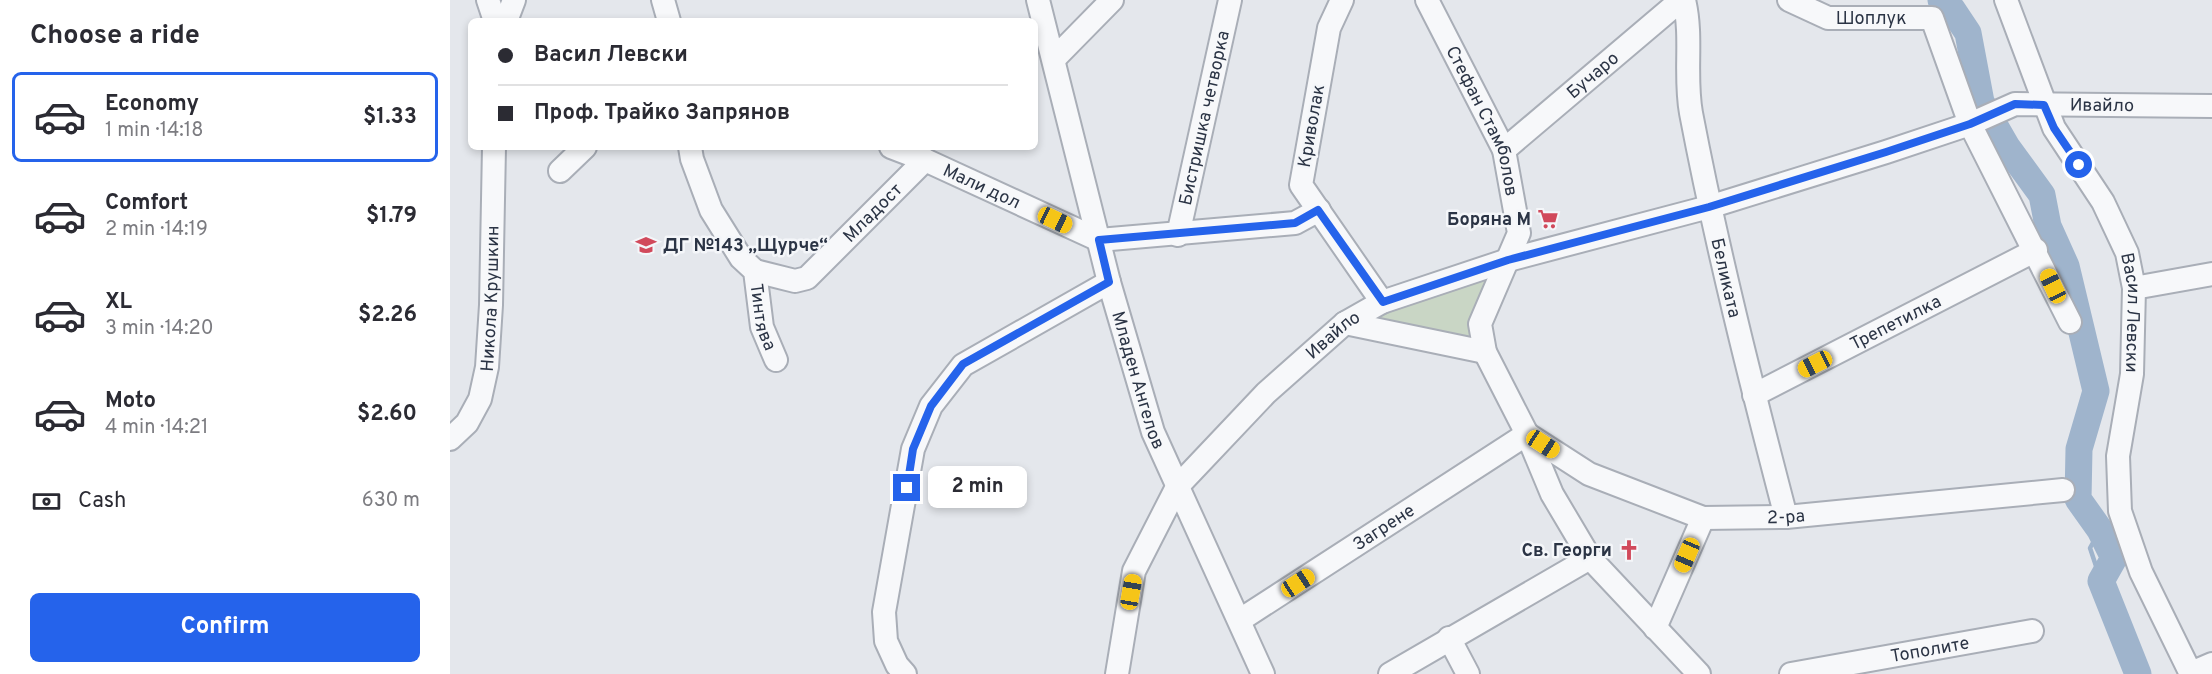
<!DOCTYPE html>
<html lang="en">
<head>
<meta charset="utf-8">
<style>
	:root { --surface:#fff; --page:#f2f2f3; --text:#2b2b33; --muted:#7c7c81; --line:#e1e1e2; --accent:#2563eb }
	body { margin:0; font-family:Overpass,sans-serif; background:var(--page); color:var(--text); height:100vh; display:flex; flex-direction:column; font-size:22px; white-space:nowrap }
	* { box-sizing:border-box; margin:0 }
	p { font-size:20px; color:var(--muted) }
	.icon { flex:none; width:33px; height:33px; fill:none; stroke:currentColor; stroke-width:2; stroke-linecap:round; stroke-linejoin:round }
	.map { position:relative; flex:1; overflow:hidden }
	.panel { display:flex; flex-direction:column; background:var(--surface); width:450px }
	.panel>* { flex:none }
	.top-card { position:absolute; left:18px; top:18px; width:570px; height:132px; border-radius:9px; box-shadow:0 3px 9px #0003; display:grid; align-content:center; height:132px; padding:0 30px; background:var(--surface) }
	.end { position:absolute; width:27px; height:27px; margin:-14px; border:8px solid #2563eb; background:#fff; box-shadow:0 0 0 3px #fff }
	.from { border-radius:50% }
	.bubble { position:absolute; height:42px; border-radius:9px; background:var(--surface); box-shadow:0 3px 9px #0003; font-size:20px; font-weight:700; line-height:42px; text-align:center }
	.car { position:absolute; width:18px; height:36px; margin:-18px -9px; border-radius:8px; box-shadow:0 0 4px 2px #0007; background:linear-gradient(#f5c518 24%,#345 0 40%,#f5c518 0 76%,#345 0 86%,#f5c518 0) }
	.top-card b { display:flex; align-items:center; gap:21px; height:57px; font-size:22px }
	.top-card b+b { border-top:2px solid var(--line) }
	.top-card i { width:15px; height:15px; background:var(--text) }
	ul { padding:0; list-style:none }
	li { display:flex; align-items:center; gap:18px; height:90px; margin:0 12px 9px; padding:0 18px; border:3px solid transparent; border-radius:9px }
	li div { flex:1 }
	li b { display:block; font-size:22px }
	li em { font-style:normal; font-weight:700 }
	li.current { border-color:var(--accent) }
	li>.icon { width:54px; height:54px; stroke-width:1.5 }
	h2 { padding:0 30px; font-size:27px; line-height:72px }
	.pay { display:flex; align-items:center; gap:15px; height:66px; padding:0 30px; font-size:22px }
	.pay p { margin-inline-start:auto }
	.cta { display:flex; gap:12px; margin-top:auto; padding:12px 30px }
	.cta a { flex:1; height:69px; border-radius:9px; background:var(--accent); color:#fff; font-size:24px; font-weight:700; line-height:69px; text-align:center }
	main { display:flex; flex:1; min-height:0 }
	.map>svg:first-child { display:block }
	.green { fill:#c9d6c5 }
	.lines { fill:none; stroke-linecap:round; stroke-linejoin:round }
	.stream { stroke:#9fb4cc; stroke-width:4.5 }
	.river { stroke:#9fb4cc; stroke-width:27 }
	.minor-casing { stroke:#a9aeb7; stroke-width:26 }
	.minor { stroke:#f7f8fa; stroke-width:22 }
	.route { stroke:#2563eb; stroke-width:8 }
	.labels { text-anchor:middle; stroke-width:5; stroke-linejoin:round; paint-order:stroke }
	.street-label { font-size:18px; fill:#2b3445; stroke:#f4f6f9 }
	.poi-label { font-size:18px; font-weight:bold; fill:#2b3445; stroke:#f4f6f9; text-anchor:end }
</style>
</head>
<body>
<main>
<section class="panel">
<h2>Choose a ride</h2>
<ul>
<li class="current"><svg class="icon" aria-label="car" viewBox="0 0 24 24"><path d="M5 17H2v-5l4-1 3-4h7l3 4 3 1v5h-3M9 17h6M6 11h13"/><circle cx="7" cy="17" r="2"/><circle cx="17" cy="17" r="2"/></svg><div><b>Economy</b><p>1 min · 14:18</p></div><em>$1.33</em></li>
<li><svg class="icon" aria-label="car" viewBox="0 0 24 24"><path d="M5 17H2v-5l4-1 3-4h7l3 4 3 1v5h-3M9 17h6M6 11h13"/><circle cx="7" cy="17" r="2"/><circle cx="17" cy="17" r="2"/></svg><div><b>Comfort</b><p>2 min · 14:19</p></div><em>$1.79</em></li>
<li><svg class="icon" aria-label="car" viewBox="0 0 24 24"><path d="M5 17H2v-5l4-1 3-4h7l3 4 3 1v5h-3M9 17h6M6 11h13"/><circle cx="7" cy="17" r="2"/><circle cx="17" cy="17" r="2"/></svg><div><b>XL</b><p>3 min · 14:20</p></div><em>$2.26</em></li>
<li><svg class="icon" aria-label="car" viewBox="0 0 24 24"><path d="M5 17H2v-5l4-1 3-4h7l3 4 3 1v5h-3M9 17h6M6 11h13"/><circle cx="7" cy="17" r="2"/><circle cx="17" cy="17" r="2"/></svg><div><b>Moto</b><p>4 min · 14:21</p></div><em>$2.60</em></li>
</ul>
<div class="pay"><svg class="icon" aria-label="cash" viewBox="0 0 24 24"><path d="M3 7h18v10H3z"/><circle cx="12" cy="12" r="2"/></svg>Cash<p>630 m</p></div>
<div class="cta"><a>Confirm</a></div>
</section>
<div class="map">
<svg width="1762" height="674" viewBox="0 0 1762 674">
	<rect width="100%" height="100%" fill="#e4e7ec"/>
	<!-- green -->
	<path class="green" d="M1058,260L1035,352L895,323Z"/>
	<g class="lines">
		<!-- stream -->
		<g class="stream">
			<path d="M1482,0L1487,11"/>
			<path d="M1510,66L1531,102"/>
			<path d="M1650,530L1640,548L1651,581"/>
		</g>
		<!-- river -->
		<path class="river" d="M1491,0L1502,9L1518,33L1531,102L1557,147L1592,195L1598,226L1616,266L1646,391L1629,449L1628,499L1650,530L1664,558L1651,581L1688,674"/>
		<!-- minor casing -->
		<g class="minor-casing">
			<g id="minor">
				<path d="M38,0L45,21"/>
				<path d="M213,0L219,21"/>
				<path id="s1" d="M588,0L659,282L703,432L813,674"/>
				<path d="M892,0L879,28L851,185L932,302"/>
				<path id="s2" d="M977,0L1054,150L1069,233L1030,324L1035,352L1077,434L1102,494L1140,558L1249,674"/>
				<path id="s3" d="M1234,0C1243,37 1234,75 1241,113C1267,249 1301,383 1336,517"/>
				<path id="s4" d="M1339,0L1378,18H1482L1520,124L1620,322"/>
				<path id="s5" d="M1556,0L1604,128L1653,202L1677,253L1684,288L1682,374L1668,456L1670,511L1691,572L1741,674"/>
				<path d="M56,21L64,0"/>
				<path d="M605,58L662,0"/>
				<path id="s6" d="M240,147L242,159L261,210L291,258L305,271L312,327L326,360"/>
				<path id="s7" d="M441,147L475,160L649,240L845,223L869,210"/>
				<path id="s8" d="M1054,150L1231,0"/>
				<path d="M110,171L135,147"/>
				<path id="s9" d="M728,235L780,0"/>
				<path id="s10" d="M305,271L345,281L357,278L475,160"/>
				<path d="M1684,288L1762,274"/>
				<path d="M895,323L1035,352"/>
				<path id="s11" d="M1304,395L1586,250"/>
				<path id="s12" d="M0,439L17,423L30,399L37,367L41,305L44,147"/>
				<path id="s13" d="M790,620L1077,434L1139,474L1253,518L1336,517L1613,490"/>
				<path d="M1205,628L1253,518"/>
				<path d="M999,638L1018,674"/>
				<path d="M1741,673L1762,664"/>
				<path d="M455,674L447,665L436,641L434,612L463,449L481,406L513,365L659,282"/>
				<path id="s14" d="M667,674L684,571L727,487L816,393L895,323L932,302L1058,260L1259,207L1436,152L1520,124L1565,104L1762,106"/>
				<path d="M940,674L1140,558"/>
				<path id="s15" d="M1341,674L1582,631"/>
			</g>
		</g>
		<!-- minor -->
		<use href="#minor" class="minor"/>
	</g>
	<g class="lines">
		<!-- route -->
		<path class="route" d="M457,488L463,449L481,406L513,364L659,282L649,240L845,223L868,210L933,302L1058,260L1259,207L1436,152L1520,124L1565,104L1594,105L1604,128L1629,165"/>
	</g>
	<!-- icons -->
	<defs>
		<g id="supermarket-bare" transform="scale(1.62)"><path d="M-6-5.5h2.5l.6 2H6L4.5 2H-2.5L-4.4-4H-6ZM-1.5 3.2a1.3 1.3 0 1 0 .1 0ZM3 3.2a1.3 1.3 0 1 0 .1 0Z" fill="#d1495b" stroke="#f4f6f9" stroke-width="2.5" paint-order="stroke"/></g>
		<g id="school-bare" transform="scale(1.62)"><path d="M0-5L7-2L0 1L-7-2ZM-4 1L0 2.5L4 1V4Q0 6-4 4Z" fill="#d1495b" stroke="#f4f6f9" stroke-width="2.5" paint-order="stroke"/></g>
		<g id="church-bare" transform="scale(1.62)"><path d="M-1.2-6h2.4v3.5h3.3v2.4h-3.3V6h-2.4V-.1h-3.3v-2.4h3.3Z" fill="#d1495b" stroke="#f4f6f9" stroke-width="2.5" paint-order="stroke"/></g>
	</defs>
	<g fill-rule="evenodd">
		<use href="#supermarket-bare" x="1098" y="219"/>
		<use href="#school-bare" x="196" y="245"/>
		<use href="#church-bare" x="1179" y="550"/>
	</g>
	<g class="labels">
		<!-- street labels -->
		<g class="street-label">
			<text dy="6" stroke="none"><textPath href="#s4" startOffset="86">Шоплук</textPath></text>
			<text dy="6" stroke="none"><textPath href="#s8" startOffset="116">Бучаро</textPath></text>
			<text dy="6" stroke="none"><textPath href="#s14" startOffset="1227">Ивайло</textPath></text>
			<text dy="6" stroke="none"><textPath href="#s9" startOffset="120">Бистришка четворка</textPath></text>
			<text dy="6" stroke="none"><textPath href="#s2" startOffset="134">Стефан Стамболов</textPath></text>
			<text transform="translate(861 126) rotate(-80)" y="6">Криволак</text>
			<text dy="6" stroke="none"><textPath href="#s7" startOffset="99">Мали дол</textPath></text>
			<text dy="6" stroke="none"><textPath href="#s10" startOffset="146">Младост</textPath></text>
			<text dy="6" stroke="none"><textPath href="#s3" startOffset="282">Беликата</textPath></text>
			<text dy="6" stroke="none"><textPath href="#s12" startOffset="152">Никола Крушкин</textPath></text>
			<text dy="6" stroke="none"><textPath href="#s5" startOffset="342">Васил Левски</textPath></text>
			<text dy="6" stroke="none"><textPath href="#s6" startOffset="189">Тинтява</textPath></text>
			<text dy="6" stroke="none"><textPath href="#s11" startOffset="159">Трепетилка</textPath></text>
			<text dy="6" stroke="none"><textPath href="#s14" startOffset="417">Ивайло</textPath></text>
			<text dy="6" stroke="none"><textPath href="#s1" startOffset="393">Младен Ангелов</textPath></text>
			<text dy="6" stroke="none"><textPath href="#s13" startOffset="621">2-ра</textPath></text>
			<text dy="6" stroke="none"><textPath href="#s13" startOffset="171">Загрене</textPath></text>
			<text dy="6" stroke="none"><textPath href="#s15" startOffset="141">Тополите</textPath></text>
		</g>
		<!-- poi labels -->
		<g class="poi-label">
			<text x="1081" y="225">Боряна М</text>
			<text x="213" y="251" text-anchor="start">ДГ №143 „Щурче“</text>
			<text x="1162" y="556">Св. Георги</text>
		</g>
	</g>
</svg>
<i class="end from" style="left:1629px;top:165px"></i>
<i class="end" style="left:457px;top:488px"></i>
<div class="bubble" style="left:478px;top:466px;width:99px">2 min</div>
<i class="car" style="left:605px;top:220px;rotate:115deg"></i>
<i class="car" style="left:1603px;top:286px;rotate:335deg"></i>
<i class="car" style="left:1365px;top:364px;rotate:243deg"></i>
<i class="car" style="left:1093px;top:444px;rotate:123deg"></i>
<i class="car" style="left:1237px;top:555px;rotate:203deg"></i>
<i class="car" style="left:848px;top:583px;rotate:57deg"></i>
<i class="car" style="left:681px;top:592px;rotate:10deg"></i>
<div class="top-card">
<b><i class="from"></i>Васил Левски</b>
<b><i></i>Проф. Трайко Запрянов</b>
</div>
</div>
</main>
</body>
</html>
